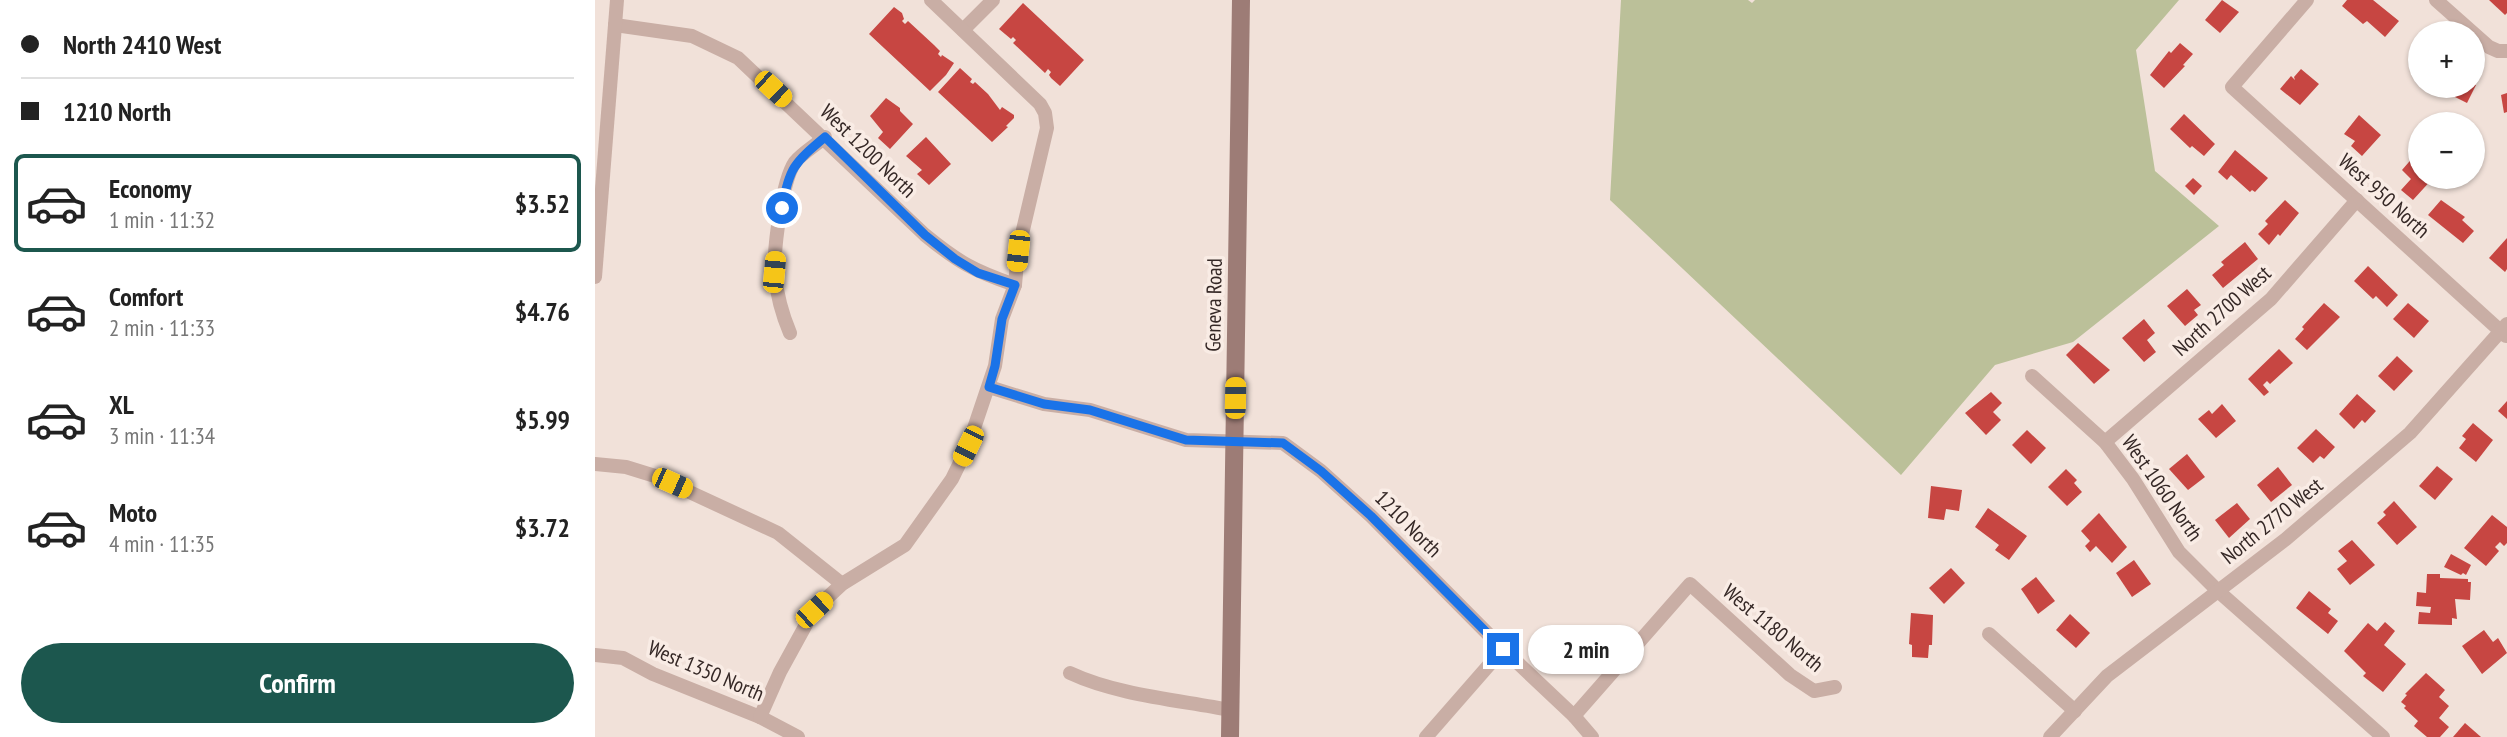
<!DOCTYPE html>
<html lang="en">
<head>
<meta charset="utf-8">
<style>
	:root { --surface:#fff; --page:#f6f6f6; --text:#222; --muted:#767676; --line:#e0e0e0; --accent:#1c574e }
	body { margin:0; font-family:"PT Sans Narrow",sans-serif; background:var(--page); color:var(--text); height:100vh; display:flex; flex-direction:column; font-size:26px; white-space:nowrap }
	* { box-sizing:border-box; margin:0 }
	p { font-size:23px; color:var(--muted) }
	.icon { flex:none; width:38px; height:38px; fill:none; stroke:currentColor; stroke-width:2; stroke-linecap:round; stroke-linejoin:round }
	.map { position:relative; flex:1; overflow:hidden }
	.side { display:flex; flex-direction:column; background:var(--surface); width:595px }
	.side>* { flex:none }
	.hud { display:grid; align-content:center; height:154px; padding:0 21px; background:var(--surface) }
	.fabs { position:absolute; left:1813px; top:21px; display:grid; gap:14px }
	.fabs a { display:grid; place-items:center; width:77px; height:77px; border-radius:50%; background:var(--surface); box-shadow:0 2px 5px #0004; font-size:35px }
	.end { position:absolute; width:32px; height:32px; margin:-16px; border:9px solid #1a73e8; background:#fff; box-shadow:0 0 0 4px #fff }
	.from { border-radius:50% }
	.bubble { position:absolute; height:49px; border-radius:24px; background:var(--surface); box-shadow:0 2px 5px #0004; font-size:23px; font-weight:600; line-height:49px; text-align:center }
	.car { position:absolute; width:21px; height:42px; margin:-21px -10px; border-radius:9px; box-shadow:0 0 5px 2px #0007; background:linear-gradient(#f5c518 24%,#345 0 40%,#f5c518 0 76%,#345 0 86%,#f5c518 0) }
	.hud b { display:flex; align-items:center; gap:24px; height:66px; font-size:26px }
	.hud b+b { border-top:2px solid var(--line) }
	.hud i { width:18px; height:18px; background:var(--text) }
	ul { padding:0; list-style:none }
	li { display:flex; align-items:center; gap:21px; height:98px; margin:0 14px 10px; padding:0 7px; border:4px solid transparent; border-radius:10px }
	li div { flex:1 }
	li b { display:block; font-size:26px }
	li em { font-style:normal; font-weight:600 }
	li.active { border-color:var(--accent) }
	li>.icon { width:63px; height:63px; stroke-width:1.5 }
	.cta { display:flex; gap:14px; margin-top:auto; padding:14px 21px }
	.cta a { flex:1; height:80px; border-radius:42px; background:var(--accent); color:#fff; font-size:28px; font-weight:600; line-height:80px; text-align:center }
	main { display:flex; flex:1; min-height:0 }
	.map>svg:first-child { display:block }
	.green { fill:#bbc099 }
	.building { fill:#c74642 }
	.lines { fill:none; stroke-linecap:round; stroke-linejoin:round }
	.minor { stroke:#c9aea5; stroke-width:14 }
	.secondary { stroke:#9d7c76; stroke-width:18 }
	.route { stroke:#1a73e8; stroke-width:9 }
	.labels { text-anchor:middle; stroke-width:7; stroke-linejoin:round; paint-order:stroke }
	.street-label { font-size:21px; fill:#352826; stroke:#f9ece5 }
</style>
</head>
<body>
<main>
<section class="side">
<div class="hud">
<b><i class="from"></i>North 2410 West</b>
<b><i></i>1210 North</b>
</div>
<ul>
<li class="active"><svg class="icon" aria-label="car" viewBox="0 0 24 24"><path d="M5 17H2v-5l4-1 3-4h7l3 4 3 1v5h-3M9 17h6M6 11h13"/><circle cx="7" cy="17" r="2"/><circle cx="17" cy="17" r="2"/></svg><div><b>Economy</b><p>1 min · 11:32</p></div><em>$3.52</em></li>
<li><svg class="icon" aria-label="car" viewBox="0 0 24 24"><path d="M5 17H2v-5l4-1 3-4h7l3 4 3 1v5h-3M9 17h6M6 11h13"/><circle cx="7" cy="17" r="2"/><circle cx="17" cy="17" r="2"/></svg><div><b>Comfort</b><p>2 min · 11:33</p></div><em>$4.76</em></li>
<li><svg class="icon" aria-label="car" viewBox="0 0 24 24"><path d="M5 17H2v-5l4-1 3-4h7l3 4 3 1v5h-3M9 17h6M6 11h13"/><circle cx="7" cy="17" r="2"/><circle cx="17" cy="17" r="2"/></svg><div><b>XL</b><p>3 min · 11:34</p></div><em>$5.99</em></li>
<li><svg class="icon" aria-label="car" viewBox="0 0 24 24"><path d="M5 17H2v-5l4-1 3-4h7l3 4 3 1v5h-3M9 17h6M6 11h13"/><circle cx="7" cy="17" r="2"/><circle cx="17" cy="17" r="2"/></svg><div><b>Moto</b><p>4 min · 11:35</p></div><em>$3.72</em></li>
</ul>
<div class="cta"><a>Confirm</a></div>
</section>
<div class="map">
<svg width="1912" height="737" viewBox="0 0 1912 737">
	<rect width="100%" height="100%" fill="#f1e1d9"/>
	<!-- green -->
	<path class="green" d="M1026,0H1153L1157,3L1160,0H1584L1541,50L1560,171L1624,226L1478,342L1400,365L1306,475L1015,200Z"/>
	<!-- building -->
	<g class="building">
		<path d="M1627,0L1644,12L1625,33L1610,20Z"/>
		<path d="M1752,0H1778L1804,21L1790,37L1772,21L1768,24L1747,6Z"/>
		<path d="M1894,0H1912V13L1910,15Z"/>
		<path d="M428,3L489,60L465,86L456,78L454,75L456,72L453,69L450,73L418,43L421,40L418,37L416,39L404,29Z"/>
		<path d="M299,7L307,13L309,19L307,21L310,24L313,21L339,45L345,51L343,54L346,57L347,55L359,63L351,75L335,91L274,34Z"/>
		<path d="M1585,43L1598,54L1588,65L1590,66L1569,88L1555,75L1574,51L1576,53Z"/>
		<path d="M1825,45V67L1814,57Z"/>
		<path d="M365,68L377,79L375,82L378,84L380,82L393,94L405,110L407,107L419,115V118L411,126L413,127L397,142L343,92Z"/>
		<path d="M1706,69L1724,84L1705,105L1685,89L1696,76L1700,80L1699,77Z"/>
		<path d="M1878,84L1881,85L1872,103L1850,92L1853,86H1878Z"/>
		<path d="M1912,93V112L1909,113L1906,95Z"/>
		<path d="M291,98L305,108V111L318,124L295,149L283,138L288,132L275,116Z"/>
		<path d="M1589,114L1620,144L1609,156L1597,146L1595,148L1575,129Z"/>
		<path d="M1764,115L1786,135L1767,156L1756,146L1760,141L1749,134Z"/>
		<path d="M331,137L356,164L334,185L322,174L327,170L311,156Z"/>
		<path d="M1640,150L1673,178L1660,192L1657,190L1655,192L1636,175L1632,180L1623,172Z"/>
		<path d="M1820,155L1825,159V177H1839L1818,200L1806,190L1816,179L1807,170Z"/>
		<path d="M1598,178L1607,186L1599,195L1590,186Z"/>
		<path d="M1690,200L1704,213L1685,236L1683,234L1674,245L1663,234L1673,224L1670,221Z"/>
		<path d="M1846,200L1870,217L1867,220L1879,231L1868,243L1833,215Z"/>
		<path d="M1912,238V269L1910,272L1894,258Z"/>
		<path d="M1650,242L1663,259L1628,288L1617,275L1629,265L1626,262Z"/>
		<path d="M1773,266L1803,295L1792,307L1781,296L1778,299L1759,281Z"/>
		<path d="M1592,289L1606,305L1599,310L1603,315L1590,326L1572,306Z"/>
		<path d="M1729,303L1745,317L1712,350L1700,339L1709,329L1707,327Z"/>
		<path d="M1813,303L1834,321L1819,338L1798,319Z"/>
		<path d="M1549,319L1560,333L1552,340L1561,352L1549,362L1527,338Z"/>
		<path d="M1483,343L1515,370L1499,384L1471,355Z"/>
		<path d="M1684,349L1698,363L1675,384L1672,381L1668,385L1674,392L1669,396L1653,379Z"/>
		<path d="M1802,356L1818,371L1799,391L1783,376Z"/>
		<path d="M1396,392L1407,403L1398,412L1406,420L1391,435L1370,413Z"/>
		<path d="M1762,394L1781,411L1770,423L1767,420L1759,429L1744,414Z"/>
		<path d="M1912,401V419L1903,411Z"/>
		<path d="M1627,404L1641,421L1621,438L1603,419L1614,410L1617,414Z"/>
		<path d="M1878,423L1898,440L1881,462L1864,448L1871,439L1867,436Z"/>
		<path d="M1721,429L1740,447L1729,459L1725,456L1718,463L1702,448Z"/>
		<path d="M1432,430L1451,448L1436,464L1417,445Z"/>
		<path d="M1592,454L1610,477L1593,490L1574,469Z"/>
		<path d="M1842,466L1858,479L1840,500L1824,486Z"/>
		<path d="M1683,467L1697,485L1676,502L1662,485Z"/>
		<path d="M1471,469L1482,480L1479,483L1487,492L1472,506L1453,487Z"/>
		<path d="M1336,486L1367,490L1364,511L1351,509L1349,520L1333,518Z"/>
		<path d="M1799,501L1822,527L1802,545L1782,523L1791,515L1788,512Z"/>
		<path d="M1642,503L1655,519L1634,538L1620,520Z"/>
		<path d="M1393,508L1432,536L1414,560L1400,550L1404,545L1380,527Z"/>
		<path d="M1504,513L1532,547L1517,563L1501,546L1495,552L1490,546L1495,541L1486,531Z"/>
		<path d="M1897,515L1912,527V543L1909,546L1905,542L1900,547L1904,551L1891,566L1869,548Z"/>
		<path d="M1757,540L1780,565L1755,585L1742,569L1752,561L1743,551Z"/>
		<path d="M1856,554L1876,565L1871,575L1868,573L1866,575L1849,567Z"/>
		<path d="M1539,560L1556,584L1537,597L1521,573Z"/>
		<path d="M1356,568L1370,583L1349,604L1334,588Z"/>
		<path d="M1832,574H1845V578L1873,579V582H1876L1875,600L1860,599L1862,619L1857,618V625L1823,624L1824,612L1835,613L1836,607L1821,606L1822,592L1831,593Z"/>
		<path d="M1441,577L1460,601L1443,614L1426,589Z"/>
		<path d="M1714,591L1736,609L1733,613L1743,621L1733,634L1701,608Z"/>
		<path d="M1316,613L1338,615L1337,645H1334L1333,658L1317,657V645L1314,644Z"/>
		<path d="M1475,614L1495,633L1481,648L1461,630Z"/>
		<path d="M1790,622L1800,631L1789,645L1811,664L1788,692L1768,676L1771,673L1749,651L1773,623L1782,631Z"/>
		<path d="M1889,630L1898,642L1903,638L1912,653L1887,674L1867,646Z"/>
		<path d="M1831,673L1850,690L1844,697L1854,706L1844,718L1854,727L1845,737H1832L1819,726L1823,721L1809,708L1811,706L1806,702L1812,695L1810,694Z"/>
		<path d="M1870,723L1886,737H1858Z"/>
	</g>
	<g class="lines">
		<!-- minor -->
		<g class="minor">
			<path d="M1712,0L1637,87L1911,336"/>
			<path d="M1841,0L1894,47L1903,51H1912"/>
			<path d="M20,25L97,36L143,58L330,235C363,262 379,271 420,285"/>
			<path d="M368,30L398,0"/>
			<path d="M0,277L22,0"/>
			<path d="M195,333C187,314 182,296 180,275C178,251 187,181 200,162C207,153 221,145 230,137"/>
			<path d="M1437,376L1510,442L1538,479L1584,552L1623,591L1788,737"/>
			<path d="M394,387L449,404L495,410L591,440L688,443L726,471L776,516L908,649L979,716L997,737"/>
			<path d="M1510,442L1676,299L1762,200"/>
			<path d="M0,464L31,467L60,476L183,533L247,584"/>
			<path d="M1394,634L1480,711"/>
			<path d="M0,655L28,658L58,674L165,717L203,737"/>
			<path d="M475,673C522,695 584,700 635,710"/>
			<path d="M979,716L1095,584L1195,675L1219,691L1240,687"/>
			<path d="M165,717L185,672L219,610L247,584L310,545L357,479L373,446L400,366L407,319L420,285L423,251L452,128L450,113L445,104L336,0"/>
			<path d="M831,737L908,649"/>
			<path d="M1455,737L1512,676L1691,539L1815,433L1912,324"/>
		</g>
		<!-- secondary -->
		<path class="secondary" d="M635,737L646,0"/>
	</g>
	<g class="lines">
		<!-- route -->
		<path class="route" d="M187,208C194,168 199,163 230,137L330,235L360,259L383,273L420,285L407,319L400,366L394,387L449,404L495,410L591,440L688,443L726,471L776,516L908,649"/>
	</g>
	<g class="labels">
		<!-- street labels -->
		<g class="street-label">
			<text transform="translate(273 151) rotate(44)" y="7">West 1200 North</text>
			<text transform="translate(1789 196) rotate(42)" y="7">West 950 North</text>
			<text transform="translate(619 305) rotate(-89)" y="7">Geneva Road</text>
			<text transform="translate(1627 311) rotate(-42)" y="7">North 2700 West</text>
			<text transform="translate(1567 488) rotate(55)" y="7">West 1060 North</text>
			<text transform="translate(1677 521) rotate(-39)" y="7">North 2770 West</text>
			<text transform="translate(813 524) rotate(45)" y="7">1210 North</text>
			<text transform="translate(1178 628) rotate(40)" y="7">West 1180 North</text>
			<text transform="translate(111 671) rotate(23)" y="7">West 1350 North</text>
		</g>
	</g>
</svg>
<div class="fabs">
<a>+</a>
<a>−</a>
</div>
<i class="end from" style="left:187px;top:208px"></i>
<i class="end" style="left:908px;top:649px"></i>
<div class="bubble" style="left:933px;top:625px;width:116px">2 min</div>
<i class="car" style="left:178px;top:89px;rotate:133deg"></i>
<i class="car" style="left:423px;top:251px;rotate:186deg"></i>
<i class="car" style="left:179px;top:272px;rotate:5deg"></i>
<i class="car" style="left:640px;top:398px;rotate:1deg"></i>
<i class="car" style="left:373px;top:446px;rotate:206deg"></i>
<i class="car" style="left:77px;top:483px;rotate:114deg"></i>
<i class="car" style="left:219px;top:610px;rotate:47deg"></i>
</div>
</main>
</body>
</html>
